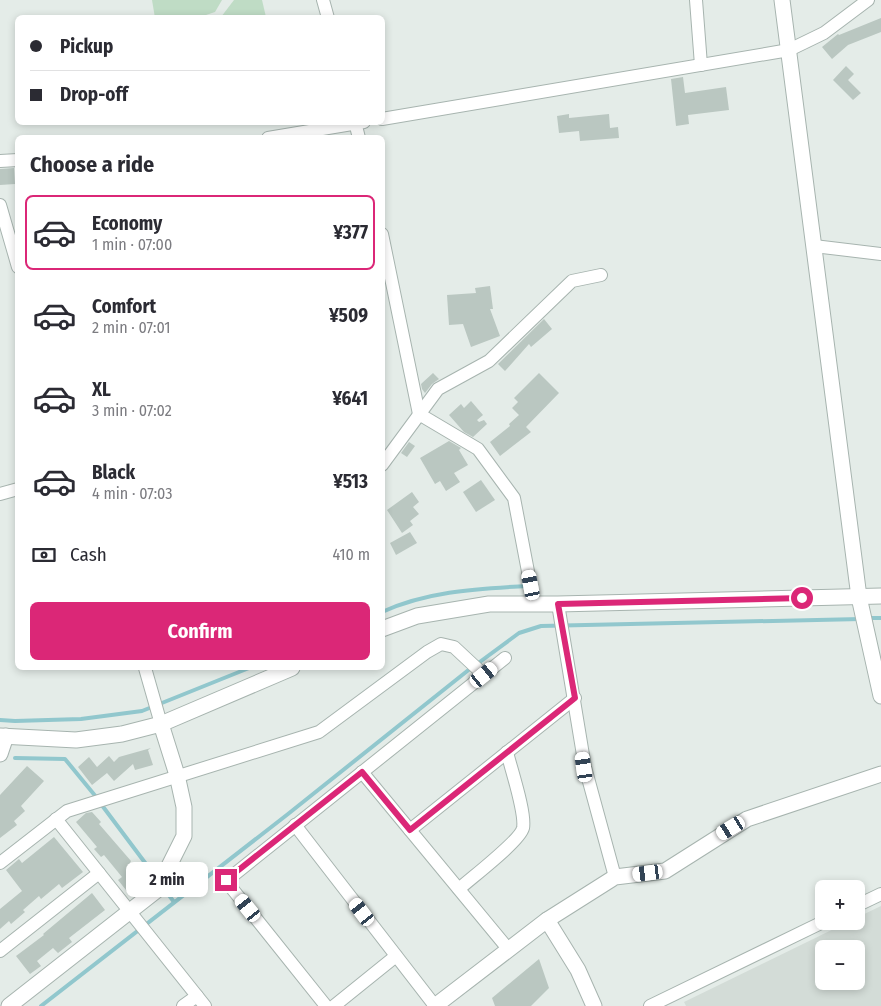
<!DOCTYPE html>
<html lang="en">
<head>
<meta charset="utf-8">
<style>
	:root { --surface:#fff; --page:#f2f2f3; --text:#2b2b33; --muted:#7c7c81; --line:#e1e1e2; --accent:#db2777 }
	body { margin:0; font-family:"Fira Sans Condensed",sans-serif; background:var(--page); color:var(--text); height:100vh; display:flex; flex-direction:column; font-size:19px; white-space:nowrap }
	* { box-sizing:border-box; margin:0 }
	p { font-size:16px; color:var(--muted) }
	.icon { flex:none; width:28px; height:28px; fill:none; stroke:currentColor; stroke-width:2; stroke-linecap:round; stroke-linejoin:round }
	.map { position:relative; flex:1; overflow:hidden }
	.panel { position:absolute; left:15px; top:135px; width:370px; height:535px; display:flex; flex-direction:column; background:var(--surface); border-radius:8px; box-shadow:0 2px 8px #0003 }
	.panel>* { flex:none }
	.guide { position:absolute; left:15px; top:15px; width:370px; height:110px; border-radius:8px; box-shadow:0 2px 8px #0003; display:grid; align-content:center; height:110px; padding:0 15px; background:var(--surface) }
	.tools { position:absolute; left:815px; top:880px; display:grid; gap:10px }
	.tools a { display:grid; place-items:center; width:50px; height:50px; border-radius:8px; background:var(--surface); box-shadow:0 2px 8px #0003; font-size:25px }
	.end { position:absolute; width:22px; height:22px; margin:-11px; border:6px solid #db2777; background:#fff; box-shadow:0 0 0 2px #fff }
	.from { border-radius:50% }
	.bubble { position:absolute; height:35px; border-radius:8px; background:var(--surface); box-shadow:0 2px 8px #0003; font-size:16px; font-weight:700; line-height:35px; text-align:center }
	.car { position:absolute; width:15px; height:30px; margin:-15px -8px; border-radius:6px; box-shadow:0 0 4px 1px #0007; background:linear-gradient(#fff 24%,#345 0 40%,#fff 0 76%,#345 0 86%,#fff 0) }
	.guide b { display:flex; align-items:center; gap:18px; height:48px; font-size:19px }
	.guide b+b { border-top:1px solid var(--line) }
	.guide i { width:12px; height:12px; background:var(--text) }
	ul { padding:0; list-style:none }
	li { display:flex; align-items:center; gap:15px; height:75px; margin:0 10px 8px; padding:0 5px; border:2px solid transparent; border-radius:8px }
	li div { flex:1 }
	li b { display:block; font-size:19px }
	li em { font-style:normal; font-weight:700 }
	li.on { border-color:var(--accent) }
	li>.icon { width:45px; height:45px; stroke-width:1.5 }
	h2 { padding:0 15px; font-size:22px; line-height:60px }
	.pay { display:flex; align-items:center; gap:12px; height:55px; padding:0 15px; font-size:19px }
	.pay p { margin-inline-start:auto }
	.action { display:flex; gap:10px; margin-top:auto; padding:10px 15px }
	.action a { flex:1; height:58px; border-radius:8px; background:var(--accent); color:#fff; font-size:20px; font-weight:700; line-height:58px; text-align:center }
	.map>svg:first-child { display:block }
	.built { fill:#d3dcd7; fill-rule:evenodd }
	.green { fill:#bfdcc5 }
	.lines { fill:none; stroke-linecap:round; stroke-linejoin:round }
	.stream { stroke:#91c7cd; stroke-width:4 }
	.building { fill:#bac7c1 }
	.minor-casing { stroke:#a7b4af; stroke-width:14 }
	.tertiary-casing { stroke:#a7b4af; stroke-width:17 }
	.minor { stroke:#fff; stroke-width:12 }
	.tertiary { stroke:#fff; stroke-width:15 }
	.route { stroke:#db2777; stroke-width:6 }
</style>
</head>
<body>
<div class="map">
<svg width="881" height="1006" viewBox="0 0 881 1006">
	<rect width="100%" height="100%" fill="#e4ece8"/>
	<!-- built -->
	<path class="built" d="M881,906V1006H686L684,1002L850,921H856V918ZM824,949H856V981H824Z"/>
	<!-- green -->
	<g class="green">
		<path d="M152,0H222L215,12L200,17L155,18Z"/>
		<path d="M234,0H262L266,17H221Z"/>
	</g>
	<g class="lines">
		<!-- stream -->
		<g class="stream">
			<path d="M382,612C428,591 477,589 526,586"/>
			<path d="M868,618H881"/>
			<path d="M477,664L519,633L541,626L861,619"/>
			<path d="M0,720L15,721L81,719L142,711L249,668"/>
			<path d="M15,758L65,759L97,798"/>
			<path d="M101,804L158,880"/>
			<path d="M162,886L174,902"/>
			<path d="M41,1006L288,814L471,668"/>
		</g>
	</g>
	<!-- building -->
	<g class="building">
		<path d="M881,18V32L848,45L832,59L822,47L838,34L839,35Z"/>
		<path d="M846,66L854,74L848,80L861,93L853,100L833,80Z"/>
		<path d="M683,77L685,93L726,87L729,110L688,115L689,124L676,126L671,79Z"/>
		<path d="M569,114V118L609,114L610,128L618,127L619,138L580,141L579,131L559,133L557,116Z"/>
		<path d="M14,168L15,184L0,185V169Z"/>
		<path d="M490,286L493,309H490L500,336L471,347L463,324L449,325L447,295L476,293L475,288Z"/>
		<path d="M544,319L552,329L531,347L529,344L505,371L498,364Z"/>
		<path d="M433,373L439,379L432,384L425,393L422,389L421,384Z"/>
		<path d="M539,373L559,393L526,427L531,432L500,456L490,442L510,426L509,424L519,415L512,408L518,402L514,398Z"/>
		<path d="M471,401L483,415L477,420L479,422L484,420L487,424L473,437L464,432L449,415L461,404L464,408Z"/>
		<path d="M449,441L461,448L459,450L468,465L454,473L460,482L446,491L440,481L435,484L420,458Z"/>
		<path d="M409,442L415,446L407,457L401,453Z"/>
		<path d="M481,480L495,500L476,512L463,492Z"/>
		<path d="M412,492L419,502L413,507L419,514L410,521L413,525L402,533L387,510Z"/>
		<path d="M410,532L417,543L396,555L390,543Z"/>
		<path d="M151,748L148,750L153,765L135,770L133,764L114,781L107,773L92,785L78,767L89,757L97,767L109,756L114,762L119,757Z"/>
		<path d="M27,766L44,781L21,806L25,811L14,821L17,825L0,838V795Z"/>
		<path d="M92,812L101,822L99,824L131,861L130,863L145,883L130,895L118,880L122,877L104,855L101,857L94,849L97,847L76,822L86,813Z"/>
		<path d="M54,837L83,872L62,888L59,884L41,899L39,896L23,910L25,912L11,924L9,921L0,929V909L22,891L6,870L19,859L22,863Z"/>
		<path d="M92,893L105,910L69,938L72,942L58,953L53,948L37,961L41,966L30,974L16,956L44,935L43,934Z"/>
		<path d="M539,959L549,988L531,1006H495L492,998Z"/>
	</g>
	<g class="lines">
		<!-- minor casing -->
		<g class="minor-casing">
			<g id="minor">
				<path d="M323,0L328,18"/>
				<path d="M696,0L701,65"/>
				<path d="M382,119L789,50L824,33L868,0"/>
				<path d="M355,122L359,138"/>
				<path d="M268,138L364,122"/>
				<path d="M0,161L18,160"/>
				<path d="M0,205L18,267"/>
				<path d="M382,234L419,414L478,449L514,498L534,603"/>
				<path d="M814,246L881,254"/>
				<path d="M382,465L438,389L489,361L572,281L601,275"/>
				<path d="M0,494L18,489"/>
				<path d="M558,604L585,767L615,877"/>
				<path d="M145,668L161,724"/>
				<path d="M362,772L509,950"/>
				<path d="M56,819L205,1006"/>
				<path d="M295,825L435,1006"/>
				<path d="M410,830L575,698"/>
				<path d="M0,863L67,811L319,732L427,652L441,644L454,647L484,675"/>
				<path d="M459,889C471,878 520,841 523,828C526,813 511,769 507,752"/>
				<path d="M856,906L881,894"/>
				<path d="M0,951L99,873"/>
				<path d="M183,1006L197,996"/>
				<path d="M326,1006L226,881L505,658"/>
				<path d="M334,1006L396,956"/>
				<path d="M650,1006L825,921"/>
			</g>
		</g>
		<!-- tertiary casing -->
		<g class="tertiary-casing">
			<g id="tertiary">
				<path d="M782,0L859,597L881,696"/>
				<path d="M382,629L417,616L489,604H558L881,596"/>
				<path d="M0,736L76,740L122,734L161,724L292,668"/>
				<path d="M0,754L6,736"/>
				<path d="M547,920L578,970L594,1006"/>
				<path d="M9,1006L157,890L184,836V807L177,775L161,724"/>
				<path d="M435,1006L547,920L615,877L665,871L747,819L881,774"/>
			</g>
		</g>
		<!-- minor -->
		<use href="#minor" class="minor"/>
		<!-- tertiary -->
		<use href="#tertiary" class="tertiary"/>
	</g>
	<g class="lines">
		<!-- route -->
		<path class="route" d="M226,880L362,772L410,830L575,698L558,604L802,598"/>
	</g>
</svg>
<div class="tools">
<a>+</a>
<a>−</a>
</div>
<i class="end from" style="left:802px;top:598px"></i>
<i class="end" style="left:226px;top:880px"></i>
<div class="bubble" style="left:126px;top:862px;width:82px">2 min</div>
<i class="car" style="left:531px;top:585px;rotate:349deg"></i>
<i class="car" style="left:484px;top:675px;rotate:51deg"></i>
<i class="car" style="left:584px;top:767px;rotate:352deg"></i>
<i class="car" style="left:731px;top:828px;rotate:239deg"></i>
<i class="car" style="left:648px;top:873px;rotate:263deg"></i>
<i class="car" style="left:248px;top:908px;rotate:321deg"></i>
<i class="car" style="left:362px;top:912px;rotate:323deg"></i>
<div class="guide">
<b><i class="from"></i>Pickup</b>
<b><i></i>Drop-off</b>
</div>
<section class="panel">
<h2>Choose a ride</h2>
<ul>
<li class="on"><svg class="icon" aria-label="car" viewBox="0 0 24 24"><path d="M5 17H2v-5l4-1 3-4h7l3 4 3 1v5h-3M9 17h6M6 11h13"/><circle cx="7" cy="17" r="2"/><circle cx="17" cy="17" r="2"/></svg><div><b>Economy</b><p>1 min · 07:00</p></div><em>¥377</em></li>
<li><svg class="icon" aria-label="car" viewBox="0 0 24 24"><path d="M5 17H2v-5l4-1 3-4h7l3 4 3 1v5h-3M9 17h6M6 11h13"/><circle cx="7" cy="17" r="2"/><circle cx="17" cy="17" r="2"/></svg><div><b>Comfort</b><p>2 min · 07:01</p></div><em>¥509</em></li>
<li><svg class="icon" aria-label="car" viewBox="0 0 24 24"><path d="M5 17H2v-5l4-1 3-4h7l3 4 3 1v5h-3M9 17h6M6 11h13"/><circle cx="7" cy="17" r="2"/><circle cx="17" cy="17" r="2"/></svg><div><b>XL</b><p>3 min · 07:02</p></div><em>¥641</em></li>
<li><svg class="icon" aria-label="car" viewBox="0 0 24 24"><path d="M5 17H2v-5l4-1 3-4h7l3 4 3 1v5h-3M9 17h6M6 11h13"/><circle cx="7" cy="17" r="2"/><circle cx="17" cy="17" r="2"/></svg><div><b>Black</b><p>4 min · 07:03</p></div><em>¥513</em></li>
</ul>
<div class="pay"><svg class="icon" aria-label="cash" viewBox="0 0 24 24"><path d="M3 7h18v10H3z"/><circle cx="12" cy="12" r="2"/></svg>Cash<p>410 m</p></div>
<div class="action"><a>Confirm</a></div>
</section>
</div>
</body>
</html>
